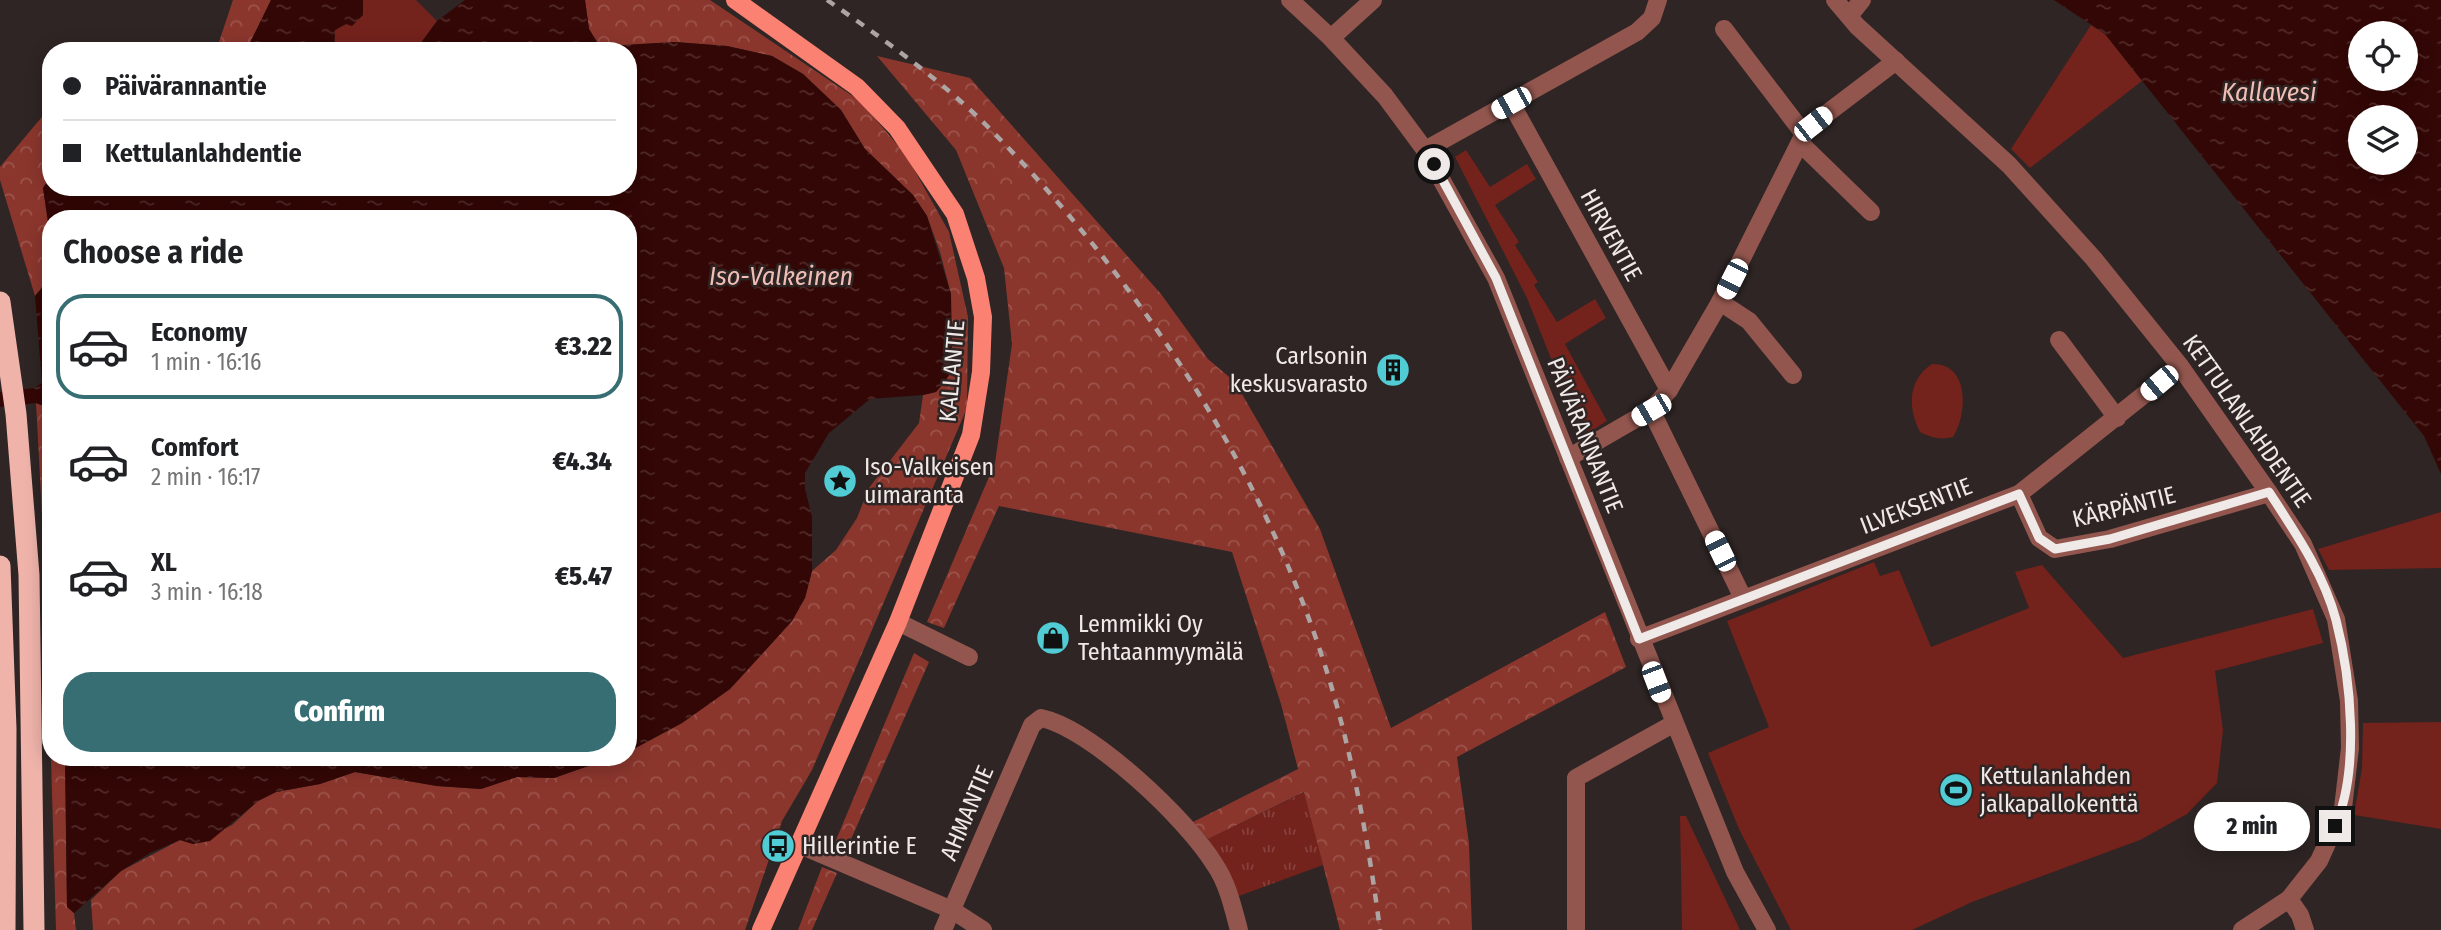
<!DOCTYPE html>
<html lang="en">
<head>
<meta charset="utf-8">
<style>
	:root { --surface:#fff; --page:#f2f2f2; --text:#202124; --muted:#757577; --line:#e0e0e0; --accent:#366e74 }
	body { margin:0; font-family:"Fira Sans Condensed",sans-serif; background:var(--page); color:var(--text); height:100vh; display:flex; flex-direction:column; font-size:26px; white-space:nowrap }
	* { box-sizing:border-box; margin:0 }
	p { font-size:23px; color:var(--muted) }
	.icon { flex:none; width:38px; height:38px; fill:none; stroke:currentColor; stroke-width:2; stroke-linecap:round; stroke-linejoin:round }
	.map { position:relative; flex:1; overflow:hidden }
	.panel { position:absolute; left:42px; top:210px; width:595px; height:556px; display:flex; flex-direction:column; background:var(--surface); border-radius:28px; box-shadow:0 4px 18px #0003 }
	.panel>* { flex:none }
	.top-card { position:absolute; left:42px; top:42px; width:595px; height:154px; border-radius:28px; box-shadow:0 4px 18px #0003; display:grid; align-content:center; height:154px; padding:0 21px; background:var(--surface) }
	.fabs { position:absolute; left:2348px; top:21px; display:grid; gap:14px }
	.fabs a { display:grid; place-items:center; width:70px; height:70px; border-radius:50%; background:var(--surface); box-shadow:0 4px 18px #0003; font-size:35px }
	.end { position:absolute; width:32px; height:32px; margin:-16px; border:9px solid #efe9e8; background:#111; box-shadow:0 0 0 4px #111 }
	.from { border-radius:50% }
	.bubble { position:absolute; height:49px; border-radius:24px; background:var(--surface); box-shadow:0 4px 18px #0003; font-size:23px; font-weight:800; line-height:49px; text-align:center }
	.car { position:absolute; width:21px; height:42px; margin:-21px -10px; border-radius:9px; box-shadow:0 0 5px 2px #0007; background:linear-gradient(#fff 24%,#345 0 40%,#fff 0 76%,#345 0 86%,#fff 0) }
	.top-card b { display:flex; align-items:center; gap:24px; height:66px; font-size:26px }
	.top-card b+b { border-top:2px solid var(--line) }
	.top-card i { width:18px; height:18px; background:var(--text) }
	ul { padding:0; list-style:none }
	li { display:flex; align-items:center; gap:21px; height:105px; margin:0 14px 10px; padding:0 7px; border:4px solid transparent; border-radius:28px }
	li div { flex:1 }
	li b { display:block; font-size:26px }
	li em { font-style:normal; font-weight:800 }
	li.on { border-color:var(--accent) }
	li>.icon { width:63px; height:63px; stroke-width:1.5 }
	h2 { padding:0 21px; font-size:32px; line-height:84px }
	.cta { display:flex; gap:14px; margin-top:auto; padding:14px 21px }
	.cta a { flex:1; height:80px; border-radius:28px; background:var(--accent); color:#fff; font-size:28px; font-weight:800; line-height:80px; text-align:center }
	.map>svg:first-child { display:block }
	.grass { fill:url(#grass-tufts) }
	.forest { fill:url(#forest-crowns) }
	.park { fill:#74221c }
	.water { fill:url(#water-ripples); fill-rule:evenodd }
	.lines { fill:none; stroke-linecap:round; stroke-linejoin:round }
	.minor { stroke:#92564e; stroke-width:18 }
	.major { stroke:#fb8172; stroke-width:18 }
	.highway { stroke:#efb3aa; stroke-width:21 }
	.rail { stroke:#aca5a4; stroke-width:4.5; stroke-dasharray:9 9; stroke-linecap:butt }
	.route { stroke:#efe9e8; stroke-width:9 }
	.labels { text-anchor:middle; stroke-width:5; stroke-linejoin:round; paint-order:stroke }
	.street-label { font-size:24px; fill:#efe9e8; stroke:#2e2524 }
	.poi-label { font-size:24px; fill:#efe9e8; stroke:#2e2524; text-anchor:start }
	.water-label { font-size:26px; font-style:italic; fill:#f1beb6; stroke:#2e2524 }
</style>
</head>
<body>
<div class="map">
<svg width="2441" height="930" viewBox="0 0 2441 930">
	<defs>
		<pattern id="grass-tufts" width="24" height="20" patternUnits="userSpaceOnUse" patternTransform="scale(1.75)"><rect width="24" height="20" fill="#74221c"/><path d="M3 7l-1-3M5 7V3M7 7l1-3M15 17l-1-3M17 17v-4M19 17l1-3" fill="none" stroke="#88423d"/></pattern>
		<pattern id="forest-crowns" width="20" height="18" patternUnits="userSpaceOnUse" patternTransform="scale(1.75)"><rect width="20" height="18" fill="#8b362d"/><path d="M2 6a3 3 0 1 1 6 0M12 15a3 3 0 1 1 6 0" fill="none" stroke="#9c534b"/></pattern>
		<pattern id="water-ripples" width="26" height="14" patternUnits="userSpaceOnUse" patternTransform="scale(1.75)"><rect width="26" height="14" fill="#330705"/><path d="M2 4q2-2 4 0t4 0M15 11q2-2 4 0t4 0" fill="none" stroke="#512b29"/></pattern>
	</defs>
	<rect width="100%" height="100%" fill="#2e2524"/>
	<!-- grass -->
	<path class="grass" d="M1305,792L1323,865L1239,896L1208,839Z"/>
	<!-- forest -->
	<g class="forest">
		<path d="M233,0H271L246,51H216Z"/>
		<path d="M585,0H710L860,101L906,155L949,232L968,317L967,408L812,770L782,821L745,930H93L91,900L121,871L180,840L193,844L232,825L258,801L276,792L320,784L355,772L437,786L481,789L517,777L554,778L611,758H628V752L682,723L730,689L792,621L805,598L812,571L836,550L857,518L869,488L919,423L923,395L936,392L952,371L951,294L940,252L927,216L913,195L865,149L841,110L803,74L772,56L727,46L675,42L607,46L597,42L589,29Z"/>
		<path d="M877,56L970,78L1161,294L1208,359L1235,382L1320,529L1391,728L1605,612L1626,667L1457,757L1469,844L1472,930H1340L1304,792L1208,839L1193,822L1298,769L1281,704L1232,552L999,506L944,628L927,622L995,463L1012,344L1004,268L956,150Z"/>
		<path d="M51,106V176L43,188L51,242V276L35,296L0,180V167Z"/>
		<path d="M36,403L46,407L51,424V755L45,571Z"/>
		<path d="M914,653L929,662L845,853L834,845Z"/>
		<path d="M51,758H65L67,906L74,913L76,930H56Z"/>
		<path d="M822,867L837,873L812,930H798Z"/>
	</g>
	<!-- park -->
	<g class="park">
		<path d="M363,0H416L437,21L415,51H334L335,30L363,15Z"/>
		<path d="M2091,25L2105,34L2142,81L2030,168L2011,149Z"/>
		<path d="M1466,150L1490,187L1527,164L1536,179L1495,205L1519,242L1515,245L1538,282L1534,285L1557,322L1595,299L1606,318L1565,344L1607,421L1582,437L1527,298L1455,157Z"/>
		<path d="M1932,364C1969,363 1968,413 1953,437C1940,440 1932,438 1920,432C1908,409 1907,380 1932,364Z"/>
		<path d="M2441,512V568L2329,570L2318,549Z"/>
		<path d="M1874,562L1880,576L1899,570L1931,647L2029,608L2015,572L2042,565L2123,658L2313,609L2323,643L2215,671L2223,730L2217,783L2187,814L2140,840L1972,902L1912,930H1791L1739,829L1708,753L1769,727L1727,621Z"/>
		<path d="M2441,722V829L2354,815L2362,768L2363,723Z"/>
		<path d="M1680,816H1686L1740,930H1682Z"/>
	</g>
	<!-- water -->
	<g class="water">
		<path d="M271,0H363V15L352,26L346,24L335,30L334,51H246Z"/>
		<path d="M465,0H585L589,29L597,42L607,46L675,42L727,46L772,56L803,74L841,110L865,149L913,195L927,216L951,294L952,371L943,384L936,392L923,395L870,399L829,433L805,473V489L812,517V571L805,598L792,621L730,689L682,723L628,752V219H51V242L43,188L51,176V187H628V51H415L437,21Z"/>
		<path d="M2054,0H2441V474L2424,436L2105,34ZM2361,33H2406V79H2361ZM2406,117V163H2361V117Z"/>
		<path d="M51,276V424L46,407L36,403L0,407V392L34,388L42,383L35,296Z"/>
		<path d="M65,758H611L554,778L517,777L481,789L437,786L355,772L320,784L276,792L258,801L210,841L193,844L180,840L150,853L121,871L74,913L67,907Z"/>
	</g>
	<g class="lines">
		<!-- minor -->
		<g class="minor">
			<path d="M1290,0L1331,38L1385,96L1425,150L1496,278L1735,872L1767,930"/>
			<path d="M1835,0L1857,26L2009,165L2094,259L2180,366L2269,493L2303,544L2336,619L2349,701L2350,748L2343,808L2319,861L2289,899L2242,930"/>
			<path d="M1850,15L1862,0"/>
			<path d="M1724,29L1804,134"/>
			<path d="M1331,38L1373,0"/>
			<path d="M1511,103L1669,390"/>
			<path d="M1800,143L1871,212"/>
			<path d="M1425,150L1637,32L1652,18L1658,0"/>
			<path d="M1720,302L1749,321L1793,375"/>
			<path d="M2059,340L2117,418"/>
			<path d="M1651,410L1743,598"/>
			<path d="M1568,458L1651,410L1669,390L1720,302L1804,134L1813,124L1896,61"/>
			<path d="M2019,494L2039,538L2055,549L2110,539L2269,493"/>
			<path d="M898,622L969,657"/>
			<path d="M1639,639L2019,494L2180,366"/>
			<path d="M800,845L952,910L983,930"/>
			<path d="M2289,899L2300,915L2305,930"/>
			<path d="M943,930L1032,725L1041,718C1092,729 1188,820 1215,865C1228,884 1233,908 1239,930"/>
			<path d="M1576,930V778L1673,724"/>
		</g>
		<!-- major -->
		<path class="major" d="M735,0L857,87L897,128L955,214L976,278L983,317L981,372L971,435L898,622L761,930"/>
		<!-- highway -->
		<g class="highway">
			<path d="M0,302L16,414L29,575L34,930"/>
			<path d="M0,566L6,729L5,930"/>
		</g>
		<!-- rail -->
		<path class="rail" d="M827,0C878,35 942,81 986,125C1143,283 1274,483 1335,699C1356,774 1370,853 1380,930"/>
	</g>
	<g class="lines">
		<!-- route -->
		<path class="route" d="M1434,164L1496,278L1639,639L2019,494L2039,538L2055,549L2110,539L2269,492C2295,532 2324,574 2336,620C2351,678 2360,771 2335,826"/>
	</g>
	<!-- icons -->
	<defs>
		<g id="building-disc" transform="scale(1.75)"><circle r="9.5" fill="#51ccd5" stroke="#2e2524"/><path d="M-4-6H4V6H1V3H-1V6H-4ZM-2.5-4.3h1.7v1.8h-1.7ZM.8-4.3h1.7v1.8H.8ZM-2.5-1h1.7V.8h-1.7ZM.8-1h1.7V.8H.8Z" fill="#111"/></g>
		<g id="sight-disc" transform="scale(1.75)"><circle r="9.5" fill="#51ccd5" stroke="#2e2524"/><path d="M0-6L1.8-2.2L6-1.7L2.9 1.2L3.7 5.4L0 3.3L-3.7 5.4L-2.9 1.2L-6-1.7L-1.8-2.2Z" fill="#111"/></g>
		<g id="shop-disc" transform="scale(1.75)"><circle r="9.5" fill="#51ccd5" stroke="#2e2524"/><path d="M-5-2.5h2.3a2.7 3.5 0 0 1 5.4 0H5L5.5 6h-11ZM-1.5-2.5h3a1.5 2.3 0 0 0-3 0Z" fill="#111"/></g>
		<g id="stadium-disc" transform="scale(1.75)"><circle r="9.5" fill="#51ccd5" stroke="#2e2524"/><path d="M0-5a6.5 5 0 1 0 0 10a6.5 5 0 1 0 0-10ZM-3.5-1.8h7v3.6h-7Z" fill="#111"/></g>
		<g id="bus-disc" transform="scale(1.75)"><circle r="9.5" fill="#51ccd5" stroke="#2e2524"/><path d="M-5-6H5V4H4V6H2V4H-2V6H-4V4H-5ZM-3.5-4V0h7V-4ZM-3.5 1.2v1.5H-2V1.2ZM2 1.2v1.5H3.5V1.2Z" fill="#111"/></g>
	</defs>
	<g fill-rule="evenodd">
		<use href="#building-disc" x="1393" y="370"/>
		<use href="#sight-disc" x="840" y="481"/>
		<use href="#shop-disc" x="1053" y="638"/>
		<use href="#stadium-disc" x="1956" y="790"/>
		<use href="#bus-disc" x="778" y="846"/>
	</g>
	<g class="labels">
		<!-- street labels -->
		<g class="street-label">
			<text transform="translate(1611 235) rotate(61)" y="8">HIRVENTIE</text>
			<text transform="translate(952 371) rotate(-85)" y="8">KALLANTIE</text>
			<text transform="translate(2247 421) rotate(55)" y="8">KETTULANLAHDENTIE</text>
			<text transform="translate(1585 435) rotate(68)" y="8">PÄIVÄRANNANTIE</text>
			<text transform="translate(1916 506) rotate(-21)" y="8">ILVEKSENTIE</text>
			<text transform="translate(2124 507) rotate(-14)" y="8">KÄRPÄNTIE</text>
			<text transform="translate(967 813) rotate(-67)" y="8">AHMANTIE</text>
		</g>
		<!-- poi labels -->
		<g class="poi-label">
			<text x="1368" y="364" text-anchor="end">Carlsonin<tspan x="1368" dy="28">keskusvarasto</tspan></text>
			<text x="864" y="475">Iso-Valkeisen<tspan x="864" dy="28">uimaranta</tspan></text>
			<text x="1078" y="632">Lemmikki Oy<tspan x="1078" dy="28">Tehtaanmyymälä</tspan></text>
			<text x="1980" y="784">Kettulanlahden<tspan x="1980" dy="28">jalkapallokenttä</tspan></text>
			<text x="802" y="854">Hillerintie E</text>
		</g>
		<!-- water labels -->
		<g class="water-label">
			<text x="2269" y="101">Kallavesi</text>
			<text x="781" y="285">Iso-Valkeinen</text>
		</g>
	</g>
</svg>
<div class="fabs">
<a><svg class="icon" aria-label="locate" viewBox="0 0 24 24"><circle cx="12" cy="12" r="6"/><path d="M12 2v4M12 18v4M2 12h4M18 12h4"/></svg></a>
<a><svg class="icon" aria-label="layers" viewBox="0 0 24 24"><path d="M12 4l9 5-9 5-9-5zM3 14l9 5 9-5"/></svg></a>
</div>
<i class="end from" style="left:1434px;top:164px"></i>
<i class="end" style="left:2335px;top:826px"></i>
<div class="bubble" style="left:2194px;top:802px;width:116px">2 min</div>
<i class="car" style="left:1511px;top:103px;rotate:241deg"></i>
<i class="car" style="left:1813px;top:124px;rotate:52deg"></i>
<i class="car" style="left:1732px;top:279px;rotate:207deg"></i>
<i class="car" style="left:2159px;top:383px;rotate:230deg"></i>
<i class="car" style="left:1651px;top:410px;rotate:240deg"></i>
<i class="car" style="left:1720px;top:551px;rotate:334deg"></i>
<i class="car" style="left:1656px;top:682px;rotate:159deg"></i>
<div class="top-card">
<b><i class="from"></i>Päivärannantie</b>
<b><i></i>Kettulanlahdentie</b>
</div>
<section class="panel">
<h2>Choose a ride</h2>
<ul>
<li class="on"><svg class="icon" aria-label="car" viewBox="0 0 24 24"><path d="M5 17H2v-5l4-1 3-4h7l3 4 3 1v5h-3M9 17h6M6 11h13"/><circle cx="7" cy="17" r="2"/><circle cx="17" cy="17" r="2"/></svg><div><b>Economy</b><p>1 min · 16:16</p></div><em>€3.22</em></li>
<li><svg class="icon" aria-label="car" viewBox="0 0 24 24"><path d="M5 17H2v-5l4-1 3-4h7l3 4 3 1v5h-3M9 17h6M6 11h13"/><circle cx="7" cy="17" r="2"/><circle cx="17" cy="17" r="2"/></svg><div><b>Comfort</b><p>2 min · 16:17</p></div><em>€4.34</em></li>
<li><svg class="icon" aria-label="car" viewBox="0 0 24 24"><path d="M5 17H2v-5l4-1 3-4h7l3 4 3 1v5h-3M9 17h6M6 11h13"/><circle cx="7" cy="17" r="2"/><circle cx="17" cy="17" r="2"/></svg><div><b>XL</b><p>3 min · 16:18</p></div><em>€5.47</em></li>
</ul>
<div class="cta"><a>Confirm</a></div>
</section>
</div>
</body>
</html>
